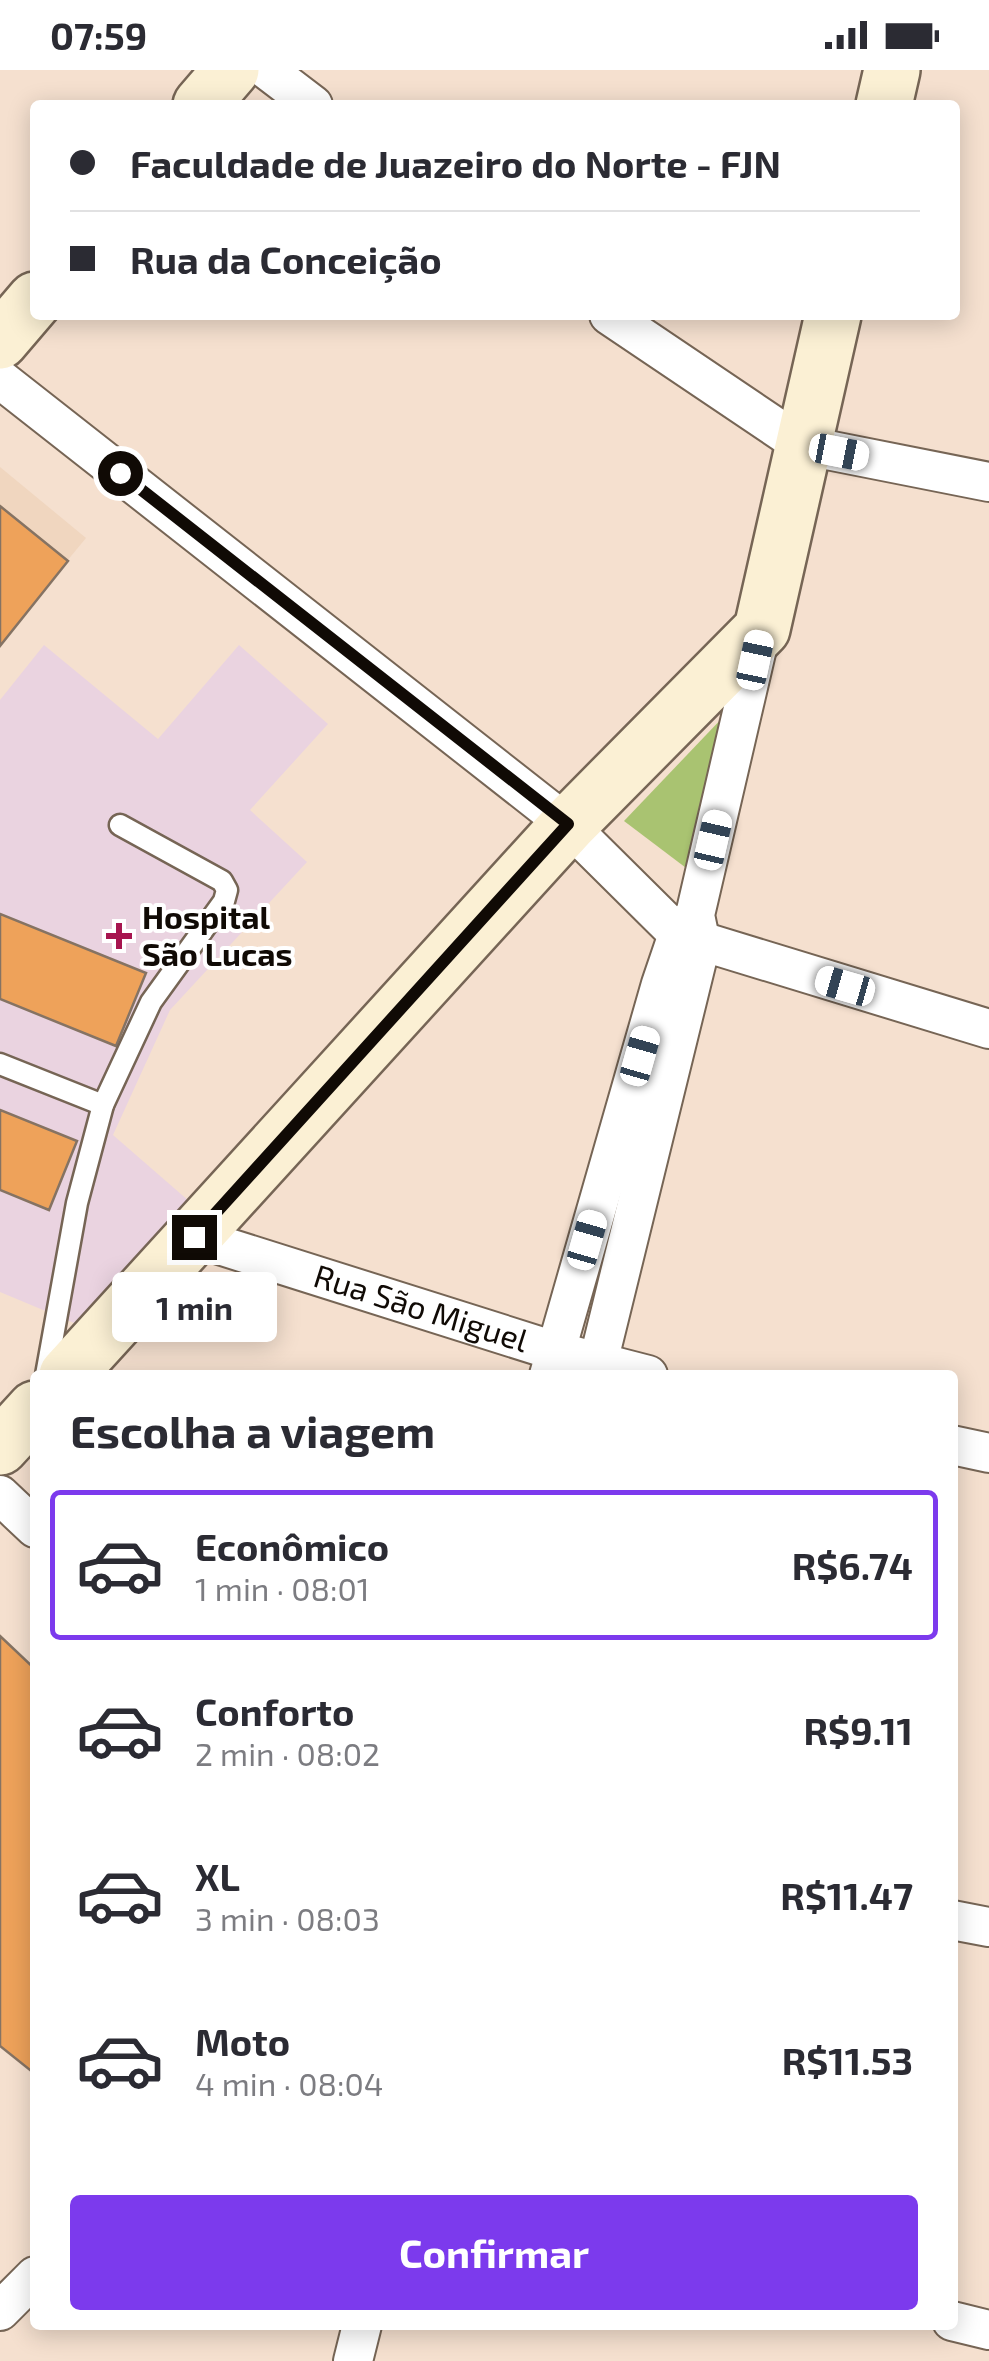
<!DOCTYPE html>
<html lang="pt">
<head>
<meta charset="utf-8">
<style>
	:root { --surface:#fff; --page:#f7f7f7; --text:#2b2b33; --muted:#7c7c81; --line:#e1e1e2; --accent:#7c3aed }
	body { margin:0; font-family:"Exo 2",sans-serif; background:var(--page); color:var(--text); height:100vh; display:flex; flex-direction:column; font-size:38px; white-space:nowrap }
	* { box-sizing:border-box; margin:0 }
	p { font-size:32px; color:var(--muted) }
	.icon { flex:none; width:55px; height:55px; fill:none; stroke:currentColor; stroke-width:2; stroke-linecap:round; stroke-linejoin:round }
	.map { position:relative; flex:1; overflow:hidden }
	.details { position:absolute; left:30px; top:1300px; width:928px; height:960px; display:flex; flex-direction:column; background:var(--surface); border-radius:10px; box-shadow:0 5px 25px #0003 }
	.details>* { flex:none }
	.hud { position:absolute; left:30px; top:30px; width:930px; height:220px; border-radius:10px; box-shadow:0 5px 25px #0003; display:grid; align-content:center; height:220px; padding:0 40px; background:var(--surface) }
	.end { position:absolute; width:45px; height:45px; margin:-22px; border:12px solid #100a05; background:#fff; box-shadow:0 0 0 5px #fff }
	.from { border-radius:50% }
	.bubble { position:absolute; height:70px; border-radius:10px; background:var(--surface); box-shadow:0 5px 25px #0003; font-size:32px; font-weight:700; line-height:70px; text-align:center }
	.car { position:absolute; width:30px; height:60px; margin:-30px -15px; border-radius:12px; box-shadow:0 0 8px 2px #0007; background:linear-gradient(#fff 24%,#345 0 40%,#fff 0 76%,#345 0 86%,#fff 0) }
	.hud b { display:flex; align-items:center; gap:35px; height:95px; font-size:38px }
	.hud b+b { border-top:2px solid var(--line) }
	.hud i { width:25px; height:25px; background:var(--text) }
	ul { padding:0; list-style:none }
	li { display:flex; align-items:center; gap:30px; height:150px; margin:0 20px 15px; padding:0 20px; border:5px solid transparent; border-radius:10px }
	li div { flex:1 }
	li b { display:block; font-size:38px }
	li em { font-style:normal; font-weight:700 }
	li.current { border-color:var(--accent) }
	li>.icon { width:90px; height:90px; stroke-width:1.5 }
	h2 { padding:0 40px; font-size:45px; line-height:120px }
	.button { display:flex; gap:20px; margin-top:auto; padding:20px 40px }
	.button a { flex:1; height:115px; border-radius:10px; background:var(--accent); color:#fff; font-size:40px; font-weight:700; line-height:115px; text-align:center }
	.status { display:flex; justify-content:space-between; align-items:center; height:70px; padding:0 50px; background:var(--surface); direction:ltr }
	.status svg { height:28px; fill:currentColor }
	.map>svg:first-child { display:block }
	.built { fill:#f0d6bf }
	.medical { fill:#ead3e0 }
	.green { fill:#a9c371 }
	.building { fill:#eea25a; stroke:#857363; stroke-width:2.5 }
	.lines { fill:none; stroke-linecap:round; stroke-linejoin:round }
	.lane-casing { stroke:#766555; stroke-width:25 }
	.street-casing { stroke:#766555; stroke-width:42 }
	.secondary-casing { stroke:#766555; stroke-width:60 }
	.lane { stroke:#fff; stroke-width:20 }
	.street { stroke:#fff; stroke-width:38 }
	.secondary { stroke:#fbf0d4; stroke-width:55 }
	.route { stroke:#100a05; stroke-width:12 }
	.poi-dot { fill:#a7144f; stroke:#fff; stroke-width:4 }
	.labels { text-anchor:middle; stroke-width:8; stroke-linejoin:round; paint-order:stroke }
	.poi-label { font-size:32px; font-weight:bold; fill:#100a05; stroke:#fff; text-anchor:start }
	.street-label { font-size:32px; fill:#100a05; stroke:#fff }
</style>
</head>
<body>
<div class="status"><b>07:59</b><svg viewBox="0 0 49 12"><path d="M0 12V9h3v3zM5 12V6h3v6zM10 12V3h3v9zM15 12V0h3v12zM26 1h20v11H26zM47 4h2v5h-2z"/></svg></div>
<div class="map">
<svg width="989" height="2291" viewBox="0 0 989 2291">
	<rect width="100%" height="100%" fill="#f5e0cf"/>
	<!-- built -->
	<path class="built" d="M0,397L86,468L0,572Z"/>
	<!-- medical -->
	<path class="medical" d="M44,575L158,669L239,575L328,654L250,740L307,792L170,940L113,1065L197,1138L79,1255L0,1222V630Z"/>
	<!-- green -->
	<path class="green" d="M747,622L702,810L624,751Z"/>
	<!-- building -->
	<g class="building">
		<path d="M0,436L68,491L0,576Z"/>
		<path d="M0,844L146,903L116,976L0,929Z"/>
		<path d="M0,1040L77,1071L49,1140L0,1120Z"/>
		<path d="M0,1566L35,1599V2004L0,1976Z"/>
	</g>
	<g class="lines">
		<!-- lane casing -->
		<g class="lane-casing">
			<g id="lane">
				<path d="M0,994L103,1035"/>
				<path d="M46,1305L77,1133L103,1035L151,932L224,831L227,820L222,811L120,755"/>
			</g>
		</g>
		<!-- street casing -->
		<g class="street-casing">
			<g id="street">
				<path d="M267,0L313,35"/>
				<path d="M609,245L802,375L989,412"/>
				<path d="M0,309L568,755L678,864L989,959"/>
				<path id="s1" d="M194,1167L555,1281L648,1305"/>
				<path d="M549,1305L661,914L678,864L693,847"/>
				<path d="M595,1305L701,874L695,845L761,561"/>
				<path d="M952,1375L989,1383"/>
				<path d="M0,1425L35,1458"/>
				<path d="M952,1850L989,1857"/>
				<path d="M0,2241L35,2206"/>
				<path d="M952,2251L989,2260"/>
				<path d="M353,2291L362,2255"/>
			</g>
		</g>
		<!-- secondary casing -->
		<g class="secondary-casing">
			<g id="secondary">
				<path d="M201,35L231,0"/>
				<path d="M884,35L892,0"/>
				<path d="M0,271L35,230"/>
				<path d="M67,1305L568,755L762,559L833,245"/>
				<path d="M0,1377L35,1339"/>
			</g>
		</g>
		<!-- lane -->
		<use href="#lane" class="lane"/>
		<!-- street -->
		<use href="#street" class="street"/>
		<!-- secondary -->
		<use href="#secondary" class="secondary"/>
	</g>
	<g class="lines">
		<!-- route -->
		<path class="route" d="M120,403L568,754L194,1167"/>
	</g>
	<!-- markers -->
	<path class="poi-dot" d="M114 851h10v10h10v10h-10v10h-10v-10h-10v-10h10z"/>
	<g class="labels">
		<!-- poi labels -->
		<g class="poi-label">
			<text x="142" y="859">Hospital<tspan x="142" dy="37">São Lucas</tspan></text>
		</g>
		<!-- street labels -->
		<g class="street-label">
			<text dy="11" stroke="none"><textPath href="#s1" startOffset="238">Rua São Miguel</textPath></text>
		</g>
	</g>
</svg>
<i class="end from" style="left:120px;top:403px"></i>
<i class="end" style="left:194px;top:1167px"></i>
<div class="bubble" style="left:112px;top:1202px;width:165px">1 min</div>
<i class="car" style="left:839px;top:382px;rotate:101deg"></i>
<i class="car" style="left:755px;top:590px;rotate:12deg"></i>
<i class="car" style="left:713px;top:770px;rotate:13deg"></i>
<i class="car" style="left:845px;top:916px;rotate:286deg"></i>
<i class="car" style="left:640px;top:986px;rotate:16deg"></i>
<i class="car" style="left:587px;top:1170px;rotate:16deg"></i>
<div class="hud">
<b><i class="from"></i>Faculdade de Juazeiro do Norte - FJN</b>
<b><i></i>Rua da Conceição</b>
</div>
<section class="details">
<h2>Escolha a viagem</h2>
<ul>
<li class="current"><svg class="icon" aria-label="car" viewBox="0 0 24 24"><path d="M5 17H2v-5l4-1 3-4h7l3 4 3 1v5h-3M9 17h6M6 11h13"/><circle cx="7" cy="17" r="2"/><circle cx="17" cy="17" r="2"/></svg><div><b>Econômico</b><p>1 min · 08:01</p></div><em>R$6.74</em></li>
<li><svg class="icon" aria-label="car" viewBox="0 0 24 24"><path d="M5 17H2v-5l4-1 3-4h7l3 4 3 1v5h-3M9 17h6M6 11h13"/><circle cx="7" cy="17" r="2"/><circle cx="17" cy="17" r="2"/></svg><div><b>Conforto</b><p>2 min · 08:02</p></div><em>R$9.11</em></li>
<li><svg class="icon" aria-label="car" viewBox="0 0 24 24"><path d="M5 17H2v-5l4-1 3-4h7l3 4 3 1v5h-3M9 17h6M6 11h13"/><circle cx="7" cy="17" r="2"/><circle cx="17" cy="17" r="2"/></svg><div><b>XL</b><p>3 min · 08:03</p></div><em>R$11.47</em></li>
<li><svg class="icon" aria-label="car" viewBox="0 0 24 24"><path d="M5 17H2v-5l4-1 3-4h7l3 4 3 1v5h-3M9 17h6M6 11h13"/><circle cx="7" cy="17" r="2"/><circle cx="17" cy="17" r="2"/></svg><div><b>Moto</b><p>4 min · 08:04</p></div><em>R$11.53</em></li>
</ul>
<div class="button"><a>Confirmar</a></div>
</section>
</div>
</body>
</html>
